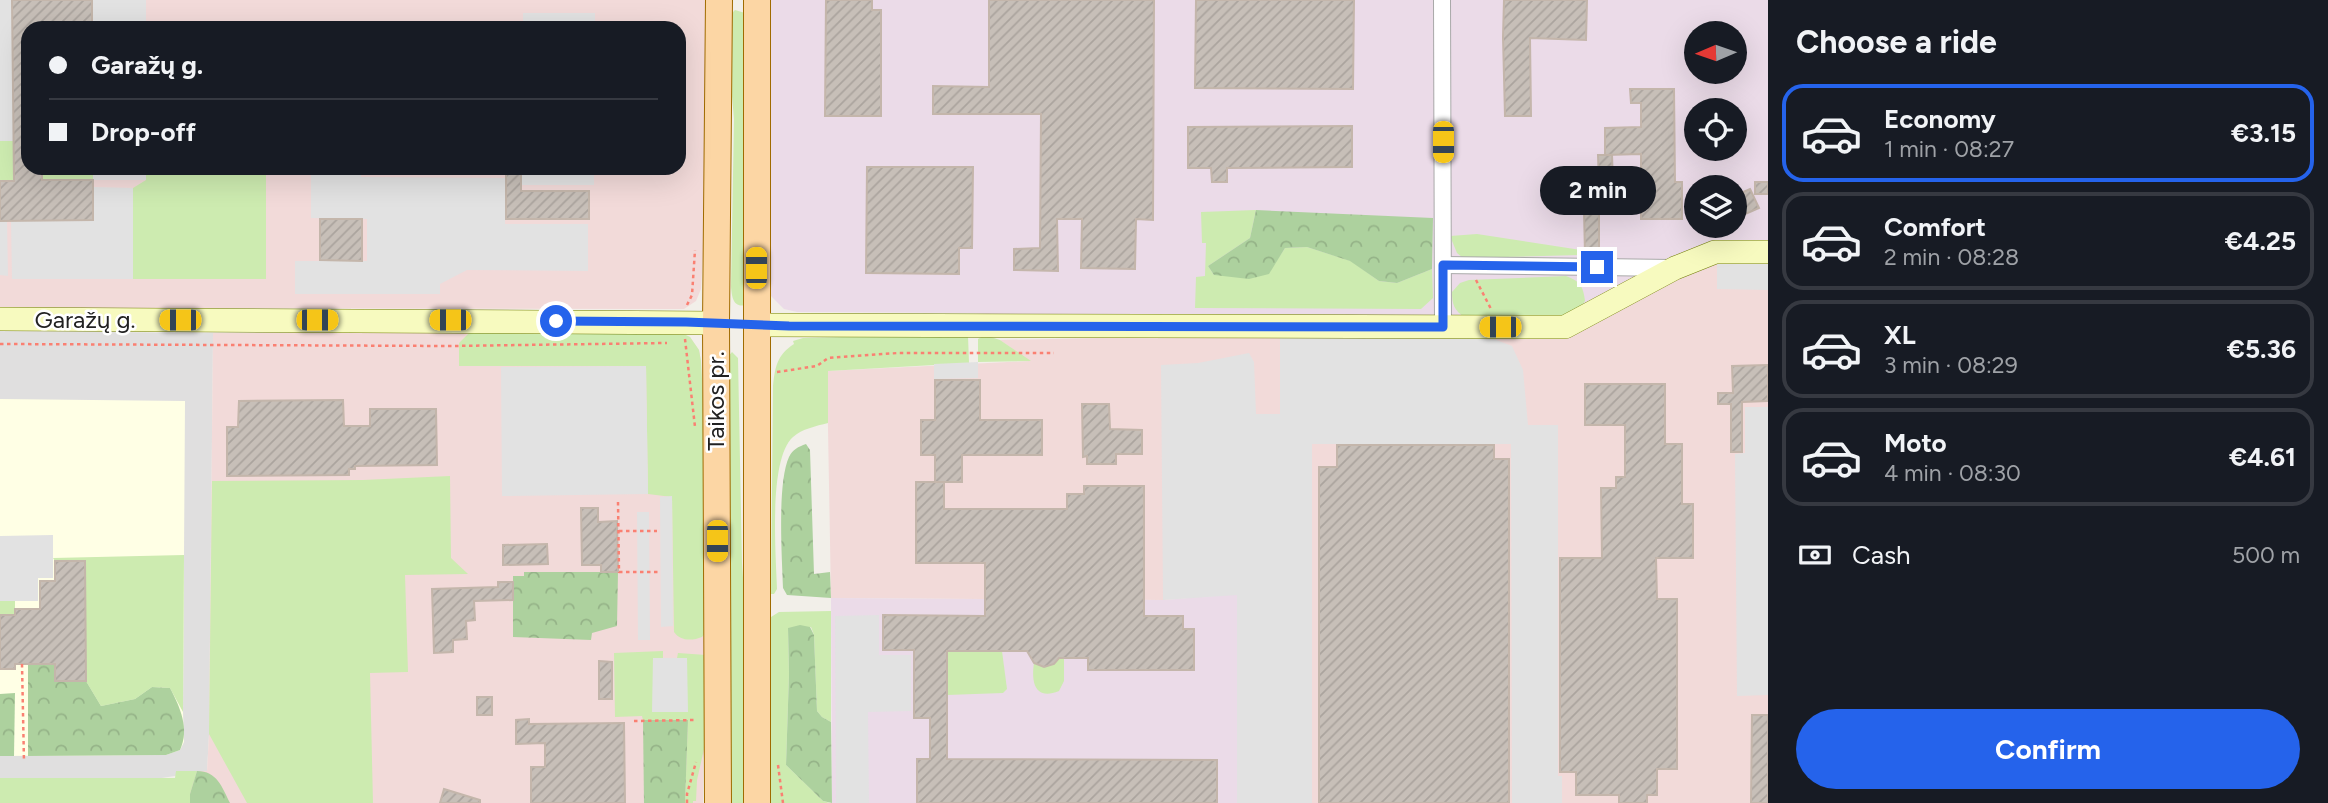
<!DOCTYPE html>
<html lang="en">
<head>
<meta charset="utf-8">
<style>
	:root { --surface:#171b24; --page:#242831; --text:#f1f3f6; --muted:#9ea1a6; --line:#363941; --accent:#2563eb }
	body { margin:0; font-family:Figtree,sans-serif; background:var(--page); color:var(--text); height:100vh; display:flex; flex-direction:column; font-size:26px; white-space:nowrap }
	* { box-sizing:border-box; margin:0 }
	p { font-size:23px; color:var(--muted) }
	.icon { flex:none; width:38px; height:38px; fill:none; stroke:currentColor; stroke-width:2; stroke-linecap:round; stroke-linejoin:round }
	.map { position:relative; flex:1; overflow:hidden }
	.details { display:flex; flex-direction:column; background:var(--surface); width:560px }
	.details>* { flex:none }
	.top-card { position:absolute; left:21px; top:21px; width:665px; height:154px; border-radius:21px; box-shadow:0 7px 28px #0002; display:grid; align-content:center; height:154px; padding:0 28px; background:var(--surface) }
	.needle { width:46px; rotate:268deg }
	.fabs { position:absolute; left:1684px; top:21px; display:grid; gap:14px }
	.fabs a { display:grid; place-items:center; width:63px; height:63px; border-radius:50%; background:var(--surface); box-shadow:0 7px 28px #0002; font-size:35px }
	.end { position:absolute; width:32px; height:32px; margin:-16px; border:9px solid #2563eb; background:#fff; box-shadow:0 0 0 4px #fff }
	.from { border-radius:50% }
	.bubble { position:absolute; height:49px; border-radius:24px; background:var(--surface); box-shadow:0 7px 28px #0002; font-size:23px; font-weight:700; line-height:49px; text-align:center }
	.car { position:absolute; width:21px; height:42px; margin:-21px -10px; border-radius:9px; box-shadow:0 0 5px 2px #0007; background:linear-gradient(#f5c518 24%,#345 0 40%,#f5c518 0 76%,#345 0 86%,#f5c518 0) }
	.top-card b { display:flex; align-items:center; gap:24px; height:66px; font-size:26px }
	.top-card b+b { border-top:2px solid var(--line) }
	.top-card i { width:18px; height:18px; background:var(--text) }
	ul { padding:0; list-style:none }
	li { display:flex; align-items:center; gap:21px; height:98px; margin:0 14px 10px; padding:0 14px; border:4px solid var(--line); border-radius:21px }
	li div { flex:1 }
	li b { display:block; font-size:26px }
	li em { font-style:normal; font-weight:700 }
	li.on { border-color:var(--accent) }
	li>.icon { width:63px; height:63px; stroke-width:1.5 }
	h2 { padding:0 28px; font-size:32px; line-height:84px }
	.pay { display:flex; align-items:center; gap:18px; height:77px; padding:0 28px; font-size:26px }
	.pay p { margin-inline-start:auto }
	.button { display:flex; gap:14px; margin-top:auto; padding:14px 28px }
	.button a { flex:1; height:80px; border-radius:42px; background:var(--accent); color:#fff; font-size:28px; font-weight:700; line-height:80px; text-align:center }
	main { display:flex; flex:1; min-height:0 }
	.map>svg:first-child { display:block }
	.residential { fill:#e0dfdf }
	.commercial { fill:#f2dad9; fill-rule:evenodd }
	.industrial { fill:#ebdbe8; fill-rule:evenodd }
	.education { fill:#ffffe5 }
	.grass { fill:#cdebb0 }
	.forest { fill:url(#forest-crowns) }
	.parking { fill:#e2e2e2 }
	.building { fill:url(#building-hatch); stroke:#c4b6ab; stroke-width:2 }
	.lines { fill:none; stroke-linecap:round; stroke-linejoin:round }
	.street-casing { stroke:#a9a9a9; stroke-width:18 }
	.secondary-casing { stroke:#707d05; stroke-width:24 }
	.primary-casing { stroke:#a06b00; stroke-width:28 }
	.path { stroke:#fa8072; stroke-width:2.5; stroke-dasharray:3.5 3.5; stroke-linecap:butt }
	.street { stroke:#fff; stroke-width:16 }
	.secondary { stroke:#f7fabf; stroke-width:23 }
	.primary { stroke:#fcd6a4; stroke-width:26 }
	.route { stroke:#2563eb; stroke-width:9 }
	.labels { text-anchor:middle; stroke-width:5; stroke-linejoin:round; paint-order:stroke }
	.street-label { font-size:24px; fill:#222; stroke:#fff }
</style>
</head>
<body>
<main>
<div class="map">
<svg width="1768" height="803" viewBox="0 0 1768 803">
	<defs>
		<pattern id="forest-crowns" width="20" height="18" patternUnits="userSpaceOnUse" patternTransform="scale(1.75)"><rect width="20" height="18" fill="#add19e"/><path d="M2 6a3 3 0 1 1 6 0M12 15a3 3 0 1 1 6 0" fill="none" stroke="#95b388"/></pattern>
		<pattern id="building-hatch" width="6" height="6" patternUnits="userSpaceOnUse" patternTransform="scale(1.75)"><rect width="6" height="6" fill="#c7bfb8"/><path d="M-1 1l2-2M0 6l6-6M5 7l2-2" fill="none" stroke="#aba49e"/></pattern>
	</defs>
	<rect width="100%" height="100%" fill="#f2efe9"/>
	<!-- residential -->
	<path class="residential" d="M0,331L213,333L209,734L207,771L0,803Z"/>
	<!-- commercial -->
	<g class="commercial">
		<path d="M0,0H709V155L701,289L696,301L684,309L0,308ZM28,28H679V168H28Z"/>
		<path d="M1717,257L1768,258V803H1237V594L1163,600L831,598L827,371L1029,361L1000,340L1281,334Z"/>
		<path d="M673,332L690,337L699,350L701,361L707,736L703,758V803H176V771H207L209,734L213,333Z"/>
	</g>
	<!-- industrial -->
	<g class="industrial">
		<path d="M768,0H1768V244H1715L1571,320L1029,317L973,313L797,312L784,309L771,296V280L766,279ZM1696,33H1734V72H1696ZM1696,110H1734V149H1696ZM1696,187H1734V226H1696Z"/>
		<path d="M1237,594V803H832L831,598L1163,600Z"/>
	</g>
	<!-- education -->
	<path class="education" d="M0,399L185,401L183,712L184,742L180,750L166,755L0,756Z"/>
	<!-- grass -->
	<g class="grass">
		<path d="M735,10L745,13L746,305C733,308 732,297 731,287L734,119L730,73L729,16Z"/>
		<rect x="0" y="141" width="14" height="40"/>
		<rect x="42" y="168" width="51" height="12"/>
		<path d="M146,168H266V279H133V188L146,180Z"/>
		<path d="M1256,210L1250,238L1208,266L1214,275L1268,274L1285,248L1307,247L1351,261L1379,281L1397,283L1432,269L1433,298L1421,309L1195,308L1196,277L1205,276L1206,243H1202L1201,212Z"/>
		<path d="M1477,234L1581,250L1580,255L1463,258L1457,253L1450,236Z"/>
		<path d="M1566,276C1580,281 1583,286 1585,301L1578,311L1570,316L1465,317C1454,311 1452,304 1452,292L1460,283L1469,280Z"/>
		<path d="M470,332L682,333L690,337L699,350L701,361L704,414L710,628L702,637C692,641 680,641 674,632L672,497L648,494L646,366H459V343Z"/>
		<path d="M961,334L968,336L969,363L828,371V423C816,426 802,429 793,437C768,459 776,556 777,589L774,594H771L773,386C775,367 777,355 794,344L793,341L803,338Z"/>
		<path d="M985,335L1000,340L1031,361L978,362V339Z"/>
		<path d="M732,352L738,358L742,563L747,637L748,803H726L727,358Z"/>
		<path d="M450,476L451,558L468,574L405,575L408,672L370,673L373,803H247L209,734L212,481L363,480Z"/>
		<path d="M184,555L183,712L170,688L152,687L135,699L101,706L86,681L85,562L55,561L53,558Z"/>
		<rect x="0" y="601" width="15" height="14"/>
		<path d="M831,611V722L822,717L817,711L814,635L811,627L788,628L789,674L786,765L823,801L830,803H766L765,712L770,709L771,617L779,612Z"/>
		<path d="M663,651V658H653H687H677L678,653L706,655L707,736L697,780L696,801H693V803H685L688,720H643L642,716L615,717L614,653Z"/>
		<path d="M947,651H1002L1007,689L1003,693L947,695Z"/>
		<path d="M1059,658H1064V681L1059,691C1035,701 1031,682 1034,663C1045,667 1051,667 1059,658Z"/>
		<path d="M176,771H197L190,794V803H0V778H175Z"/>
	</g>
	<!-- forest -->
	<g class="forest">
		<path d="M1256,210L1433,218L1432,269L1397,283L1379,281L1350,261L1307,247L1285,248L1269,274L1249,279L1214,275L1208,266L1250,238Z"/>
		<path d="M806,444L810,450L814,574L830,572L831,598L787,595L783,588C782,557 777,483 789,457C793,449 798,447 806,444Z"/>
		<path d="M524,572H618L617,626L592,633L591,640L513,637V576H524Z"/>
		<path d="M800,625L810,627L814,635L817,711L822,717L831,722L832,803L823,801L786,765L789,674L788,628Z"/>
		<path d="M28,664H55V681H86L101,706L135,699L152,687L170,688C180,707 190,729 180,750L166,755L28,756Z"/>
		<path d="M15,693L14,756H0V694Z"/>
		<path d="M643,720H688L685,803H644Z"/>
		<path d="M197,771C217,771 222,787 230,803H190V794Z"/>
	</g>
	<!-- parking -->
	<g class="parking">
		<path d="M0,0H12L14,141H0Z"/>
		<rect x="92" y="0" width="54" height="28"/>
		<rect x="523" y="13" width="72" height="15"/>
		<rect x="93" y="168" width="53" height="12"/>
		<path d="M311,168H361V177L505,178V224H588V271L467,270L440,284V294H295V261H367V219L311,218Z"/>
		<rect x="522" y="168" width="72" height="17"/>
		<path d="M93,187L133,188V279H12L11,221L93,220Z"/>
		<path d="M7,220L8,276L0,275V221Z"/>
		<path d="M1717,257L1768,258V290L1717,289Z"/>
		<path d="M1280,338H1491L1512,346L1523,370L1528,425H1558V776H1562V803H1512L1511,444H1312V803H1237V595L1163,600L1161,365L1198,363L1249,353L1254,362L1256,414H1280Z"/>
		<path d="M978,362V378L934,379V364Z"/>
		<path d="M646,366L648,494L502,496L501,367Z"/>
		<path d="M1745,407H1768V695L1737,696L1735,454L1745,453Z"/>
		<path d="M672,496L673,626L661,627L660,497Z"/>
		<path d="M637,512H649L650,640H638Z"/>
		<path d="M53,535V578H38V601H0V536Z"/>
		<path d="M879,615V655H911V711L868,712L869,803H836L835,616Z"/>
		<path d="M653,658H687L688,712H652Z"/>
	</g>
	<!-- building -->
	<g class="building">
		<path d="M12,0H92V28H28V168H42V180H93V220L0,221V181H14Z"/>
		<path d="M826,0H872V10H881V116H825Z"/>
		<path d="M989,0H1154L1153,220L1136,219L1135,269L1081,268L1082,219H1057L1058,271L1014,270V249L1040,248L1041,114H933V86L989,87Z"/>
		<path d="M1196,0H1354L1353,89L1195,88Z"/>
		<path d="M1504,0H1587L1586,40L1530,38L1531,116H1505L1503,37Z"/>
		<path d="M1630,89H1674L1675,182H1682V219H1641V154L1605,155V128L1641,127V103H1631Z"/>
		<path d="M1352,126V167L1227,168V182H1212L1211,168H1188V127Z"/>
		<path d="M1598,155H1612L1613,183H1605V210L1599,211V253L1585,254L1584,211H1592V183H1599Z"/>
		<path d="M867,167H973L972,248H959V274L866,273Z"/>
		<path d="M506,168H521V191H589V219H506Z"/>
		<rect x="1755" y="182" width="13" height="12"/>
		<path d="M1750,189L1759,208L1734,219V196Z"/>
		<path d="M320,219H362V261L320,260Z"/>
		<path d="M1768,365V401L1742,402V452H1731V404H1718V393H1733L1732,366Z"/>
		<path d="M935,380H980V420H1042V455H962V482H935V455H921V420H935Z"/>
		<path d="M1585,384H1665V444H1682V504H1693V558H1656L1657,599H1677V769H1657V795H1647V803H1619V795H1576V772H1560V558H1602L1601,488H1616V477H1625V425H1585Z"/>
		<path d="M343,400L344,426H370V409H436L437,465L355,466V469H349V475L227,476V427H238L239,401Z"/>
		<path d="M1082,404H1109L1110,429L1142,430V454H1116V464H1087V456L1083,457Z"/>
		<path d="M1337,445H1494V459H1509V803H1319V467H1337Z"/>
		<path d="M916,482H944V509H1067V494H1084V486H1144V616H1183V629H1194V670H1088V658H1059L1054,664L1044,667L1034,663L1027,651H947V759L1217,760V803H917V759H930V718H914V650H883V615L985,616V563H916Z"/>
		<path d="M581,508H598V522L617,521L618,572H601V565H582Z"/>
		<path d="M547,544L548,564L503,565V545Z"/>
		<path d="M55,561H85L86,681H55V664H15V669H0V615H15V609H40V581H55Z"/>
		<path d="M498,582H513V600L474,601L475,620L466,621L467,639L453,640V652L434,653L432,589L498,587Z"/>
		<path d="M599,661L612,662V699H599Z"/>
		<rect x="477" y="697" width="15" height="18"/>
		<path d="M1752,715H1768V803H1751Z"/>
		<path d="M529,719V724L624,723L625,803H531V767H545V743L516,744V720Z"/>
		<path d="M444,789L480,800V803H440Z"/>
	</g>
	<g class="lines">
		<!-- street casing -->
		<g class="street-casing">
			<g id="street">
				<path d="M1442,0L1443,327"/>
				<path d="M1443,265L1672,268"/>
			</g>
		</g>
		<!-- secondary casing -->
		<g class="secondary-casing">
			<g id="secondary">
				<path d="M0,319L716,323"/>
				<path d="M756,325L1565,327L1675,268L1715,252H1768"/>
			</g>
		</g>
		<!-- primary casing -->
		<g class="primary-casing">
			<g id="primary">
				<path d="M718,803L716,323L719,0"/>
				<path d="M757,803V0"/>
			</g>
		</g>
		<!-- path -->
		<g class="path">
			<path d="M1476,280L1491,309"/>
			<path d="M687,305L692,295L695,250"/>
			<path d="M685,339L695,427"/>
			<path d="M0,344L450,346L667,343"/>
			<path d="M777,372L817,366L828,358L898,353H1054"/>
			<path d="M618,502L619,572H658"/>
			<path d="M619,531H657"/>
			<path d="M22,664L24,762"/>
			<path d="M634,721L697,720"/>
			<path d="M778,765L783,803"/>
			<path d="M687,803V794L696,762"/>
		</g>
		<!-- street -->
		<use href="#street" class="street"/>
		<!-- secondary -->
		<use href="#secondary" class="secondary"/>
		<!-- primary -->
		<use href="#primary" class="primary"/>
	</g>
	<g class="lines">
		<!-- route -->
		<path class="route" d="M556,321L686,322L789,326L1443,327V265L1597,267"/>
	</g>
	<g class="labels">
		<!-- street labels -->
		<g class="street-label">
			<text x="85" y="328">Garažų g.</text>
			<text transform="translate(716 401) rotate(-90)" y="8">Taikos pr.</text>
		</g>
	</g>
</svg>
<div class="fabs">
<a><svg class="needle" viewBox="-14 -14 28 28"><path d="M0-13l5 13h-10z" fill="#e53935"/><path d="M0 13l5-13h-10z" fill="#9ea1a6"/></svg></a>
<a><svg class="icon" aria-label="locate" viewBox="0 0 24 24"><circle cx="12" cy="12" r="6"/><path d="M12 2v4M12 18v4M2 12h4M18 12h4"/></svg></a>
<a><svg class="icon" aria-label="layers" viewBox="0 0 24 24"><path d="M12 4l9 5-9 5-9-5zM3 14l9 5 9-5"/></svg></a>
</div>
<i class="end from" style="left:556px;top:321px"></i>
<i class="end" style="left:1597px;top:267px"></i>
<div class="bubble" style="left:1540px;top:166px;width:116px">2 min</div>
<i class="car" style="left:1443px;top:142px;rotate:180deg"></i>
<i class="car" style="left:756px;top:268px;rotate:0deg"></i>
<i class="car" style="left:180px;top:320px;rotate:270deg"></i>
<i class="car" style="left:317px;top:320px;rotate:90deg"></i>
<i class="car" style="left:450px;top:320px;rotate:270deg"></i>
<i class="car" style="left:1500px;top:327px;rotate:270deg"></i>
<i class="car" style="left:717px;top:541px;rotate:180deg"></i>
<div class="top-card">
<b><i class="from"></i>Garažų g.</b>
<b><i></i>Drop-off</b>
</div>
</div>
<section class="details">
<h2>Choose a ride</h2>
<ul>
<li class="on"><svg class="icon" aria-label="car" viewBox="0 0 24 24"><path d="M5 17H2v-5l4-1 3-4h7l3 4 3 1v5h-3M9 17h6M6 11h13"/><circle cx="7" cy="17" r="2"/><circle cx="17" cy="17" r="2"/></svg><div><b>Economy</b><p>1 min · 08:27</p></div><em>€3.15</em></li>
<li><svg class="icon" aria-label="car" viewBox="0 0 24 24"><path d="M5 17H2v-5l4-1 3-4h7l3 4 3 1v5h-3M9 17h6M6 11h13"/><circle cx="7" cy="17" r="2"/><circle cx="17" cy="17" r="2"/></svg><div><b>Comfort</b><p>2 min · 08:28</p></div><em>€4.25</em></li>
<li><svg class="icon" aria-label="car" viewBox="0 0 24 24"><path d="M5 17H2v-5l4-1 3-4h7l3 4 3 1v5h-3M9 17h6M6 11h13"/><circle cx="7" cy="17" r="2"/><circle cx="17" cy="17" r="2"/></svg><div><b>XL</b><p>3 min · 08:29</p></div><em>€5.36</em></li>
<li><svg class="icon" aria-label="car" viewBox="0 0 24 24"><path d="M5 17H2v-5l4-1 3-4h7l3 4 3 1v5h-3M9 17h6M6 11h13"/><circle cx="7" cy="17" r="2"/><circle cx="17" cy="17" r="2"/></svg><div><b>Moto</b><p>4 min · 08:30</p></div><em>€4.61</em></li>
</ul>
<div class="pay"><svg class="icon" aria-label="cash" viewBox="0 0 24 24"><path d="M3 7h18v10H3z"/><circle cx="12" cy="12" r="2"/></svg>Cash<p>500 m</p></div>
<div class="button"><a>Confirm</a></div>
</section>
</main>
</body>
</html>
